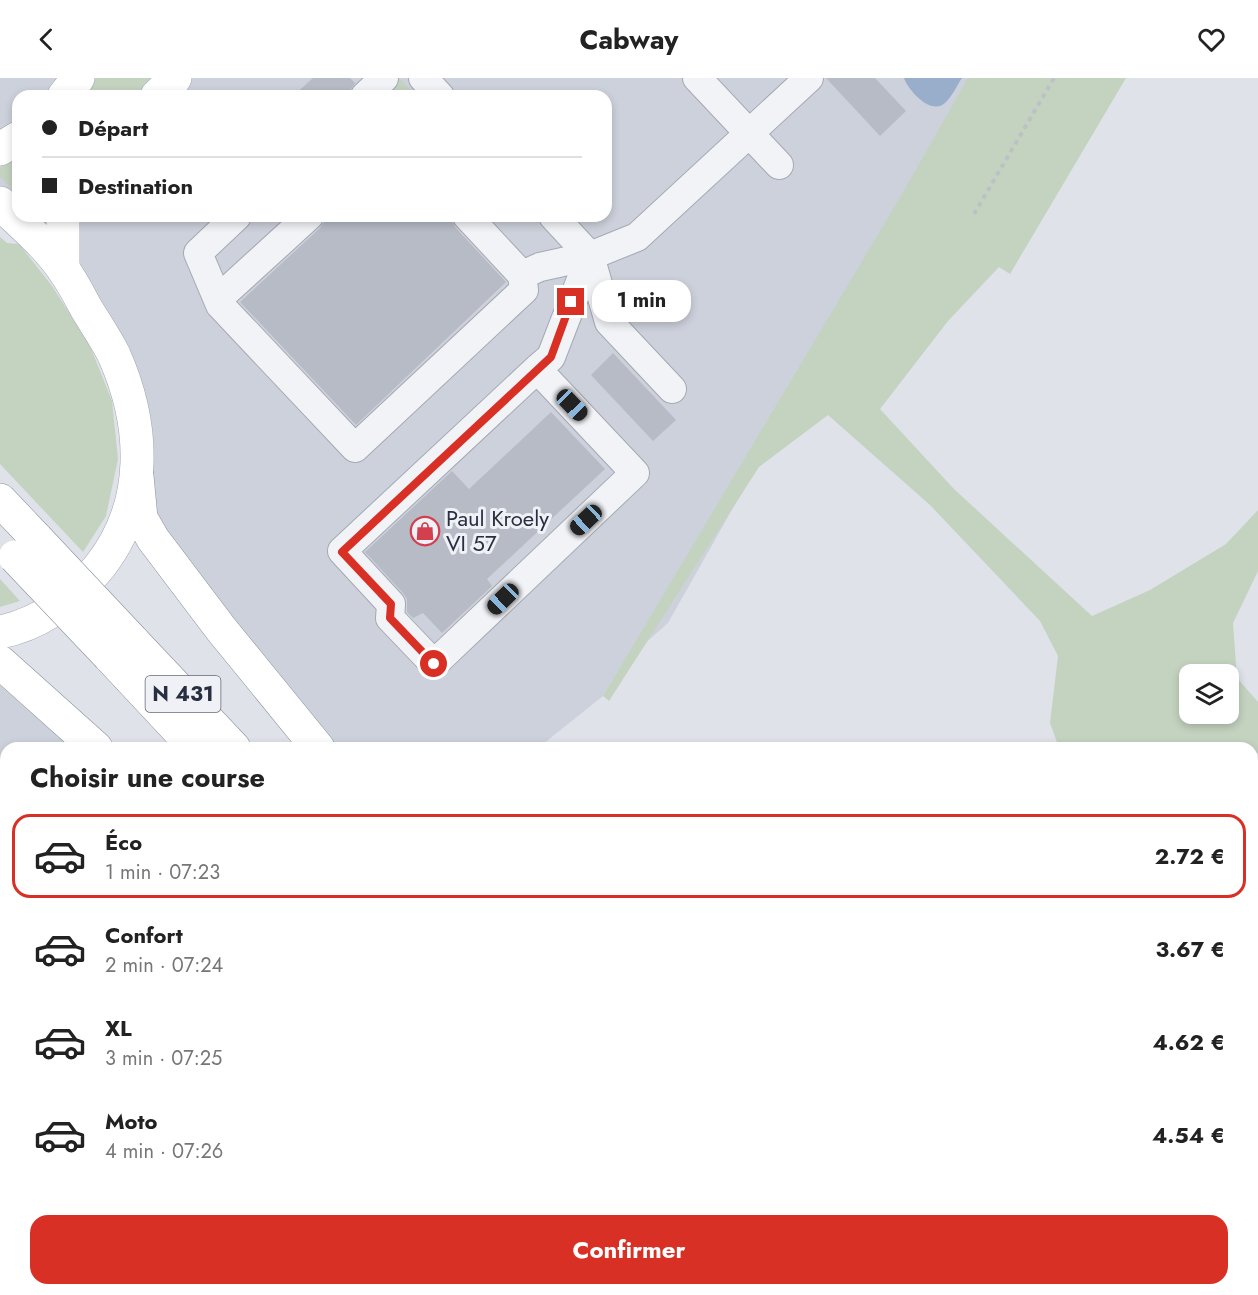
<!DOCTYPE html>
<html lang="fr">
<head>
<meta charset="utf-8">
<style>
	:root { --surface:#fff; --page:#f2f2f2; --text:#222; --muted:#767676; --line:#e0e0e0; --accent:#d93025 }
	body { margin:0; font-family:Jost,sans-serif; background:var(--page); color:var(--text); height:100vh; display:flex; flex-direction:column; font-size:22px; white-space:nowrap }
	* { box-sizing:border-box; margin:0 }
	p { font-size:20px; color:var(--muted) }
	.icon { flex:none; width:33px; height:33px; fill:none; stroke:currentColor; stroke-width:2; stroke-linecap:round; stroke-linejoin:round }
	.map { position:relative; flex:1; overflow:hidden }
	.side { position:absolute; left:0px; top:664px; width:1258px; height:554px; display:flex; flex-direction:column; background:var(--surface); border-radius:18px 18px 0 0; box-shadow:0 3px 9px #0003 }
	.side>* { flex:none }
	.guide { position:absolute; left:12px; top:12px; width:600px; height:132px; border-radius:18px; box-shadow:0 3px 9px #0003; display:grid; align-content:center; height:132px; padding:0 30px; background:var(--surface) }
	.tools { position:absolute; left:1179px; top:586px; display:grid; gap:12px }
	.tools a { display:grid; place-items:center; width:60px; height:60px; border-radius:12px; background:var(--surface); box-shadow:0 3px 9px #0003; font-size:30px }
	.end { position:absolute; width:27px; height:27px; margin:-14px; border:8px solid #d93025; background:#fff; box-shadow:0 0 0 3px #fff }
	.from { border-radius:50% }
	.bubble { position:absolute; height:42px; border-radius:18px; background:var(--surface); box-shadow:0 3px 9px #0003; font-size:20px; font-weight:700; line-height:42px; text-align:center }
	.car { position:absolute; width:18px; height:36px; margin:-18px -9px; border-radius:8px; box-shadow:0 0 4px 2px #0007; background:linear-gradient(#222 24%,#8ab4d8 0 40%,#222 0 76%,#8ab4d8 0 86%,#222 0) }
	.guide b { display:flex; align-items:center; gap:21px; height:57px; font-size:22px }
	.guide b+b { border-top:2px solid var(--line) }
	.guide i { width:15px; height:15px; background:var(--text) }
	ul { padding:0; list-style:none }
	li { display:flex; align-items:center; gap:18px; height:84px; margin:0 12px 9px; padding:0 18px; border:3px solid transparent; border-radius:18px }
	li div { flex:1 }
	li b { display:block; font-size:22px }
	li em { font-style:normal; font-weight:700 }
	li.active { border-color:var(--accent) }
	li>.icon { width:54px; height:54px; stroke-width:1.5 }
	h2 { padding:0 30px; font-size:27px; line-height:72px }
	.action { display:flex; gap:12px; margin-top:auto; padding:12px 30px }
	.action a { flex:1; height:69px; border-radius:18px; background:var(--accent); color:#fff; font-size:24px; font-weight:700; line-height:69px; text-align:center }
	header { display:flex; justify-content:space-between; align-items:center; height:78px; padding:0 30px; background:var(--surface); font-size:27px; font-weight:700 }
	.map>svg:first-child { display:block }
	.built { fill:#cdd1db }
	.green { fill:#c4d3c0; fill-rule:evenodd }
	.water { fill:#99aeca }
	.building { fill:#b6bbc6 }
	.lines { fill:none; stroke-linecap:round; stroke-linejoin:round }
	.minor-casing { stroke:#a4a9b3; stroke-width:30 }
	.major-casing { stroke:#9ea6b5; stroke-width:34 }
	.highway-casing { stroke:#868fa0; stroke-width:34 }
	.path { stroke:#bdc0c7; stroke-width:4; stroke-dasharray:4.5 4.5; stroke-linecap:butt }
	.minor { stroke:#f2f3f7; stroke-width:28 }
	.major { stroke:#fff; stroke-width:33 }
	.highway { stroke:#fff; stroke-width:33 }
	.highway-bridge-casing { stroke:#868fa0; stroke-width:34; stroke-linecap:butt }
	.highway-bridge { stroke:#fff; stroke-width:33 }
	.route { stroke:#d93025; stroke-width:8 }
	.labels { text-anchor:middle; stroke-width:6; stroke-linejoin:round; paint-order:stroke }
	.shield { fill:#eff1f6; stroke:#636977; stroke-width:1.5 }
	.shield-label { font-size:21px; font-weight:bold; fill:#272f40 }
	.poi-label { font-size:22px; fill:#272f40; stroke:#eff1f6; text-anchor:start }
</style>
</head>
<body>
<header><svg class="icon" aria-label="back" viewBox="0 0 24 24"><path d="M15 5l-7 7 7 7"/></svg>Cabway<svg class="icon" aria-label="heart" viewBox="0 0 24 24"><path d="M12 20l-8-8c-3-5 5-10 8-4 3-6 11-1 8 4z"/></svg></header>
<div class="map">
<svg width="1258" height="1217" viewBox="0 0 1258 1217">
	<rect width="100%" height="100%" fill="#dfe2e9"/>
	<!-- built -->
	<g class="built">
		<path d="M0,0H127L108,18H18V138H606V18H113L132,0H976L668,545L624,584L603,618L538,670H318L153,461L124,304L0,125Z"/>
		<path d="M0,584L96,670H6V1212H550L553,1217H0Z"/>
	</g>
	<!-- green -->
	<g class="green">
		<path d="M93,0H160L142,18H79Z"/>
		<path d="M399,0L416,18H379Z"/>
		<path d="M968,0H1126L1010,196L999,189L948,243L880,331L954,411L1092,538L1150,512L1226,466L1258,432V493L1233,545L1237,600L1258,624V674L1253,682L1252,670H1059L1050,645L1058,578L1040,543L930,427L828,337L759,389L609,623L603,618L899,121ZM1190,597H1228V636H1190Z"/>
		<path d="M18,75V116L0,99V90L5,86L3,83Z"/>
		<path d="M0,159L7,165L19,166L52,208L90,268L112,323L118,381L106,438L83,474L0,386Z"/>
		<path d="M0,501L20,523L0,529Z"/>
		<path d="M950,1212H1016L1020,1217H944Z"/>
	</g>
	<!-- water -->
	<path class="water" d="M904,0H962C957,7 952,19 945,25C931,38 908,12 904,0Z"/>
	<!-- building -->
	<g class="building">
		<path d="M313,0H350L355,5L346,18H293Z"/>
		<path d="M826,0H875L906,33L880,58Z"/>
		<path d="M325,138H451L455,149L506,204L356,347L240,224L320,150L324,144Z"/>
		<path d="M613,275L676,342L653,363L591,297Z"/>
		<path d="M551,334L605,391L487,501L492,508L442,555L423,535L413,540L407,534V521L403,515L365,474L452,393L469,411Z"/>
	</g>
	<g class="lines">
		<!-- minor casing -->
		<g class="minor-casing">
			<g id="minor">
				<path d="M423,0L440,18"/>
				<path d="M697,0L779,87"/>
				<path d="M365,18L384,0"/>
				<path d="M237,138L198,175L220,227L355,370L524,212L522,197L467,138"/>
				<path d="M553,138L590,178L609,244L672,311"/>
				<path d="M522,197L540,189L590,178L637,159L809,0"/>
				<path d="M218,221L309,138"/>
				<path d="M537,291L635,395L434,586L390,540L391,526L342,473L537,291L551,279L590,178"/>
				<path d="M0,721L6,726"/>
				<path d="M1252,987L1258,982"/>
				<path d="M4,1211L5,1217"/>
				<path d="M1184,1212L1188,1217"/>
				<path d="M46,1217L48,1216"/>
				<path d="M414,1217L419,1212"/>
			</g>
		</g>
		<!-- major casing -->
		<g class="major-casing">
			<g id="major">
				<path d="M64,18L78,0"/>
				<path d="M157,18L175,0"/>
				<path d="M0,71L18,60"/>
				<path d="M0,125C21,146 46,166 63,191C72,203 79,217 86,230C95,245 106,261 114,277C145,347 149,425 100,488C74,520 42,546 0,554"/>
				<path d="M63,190V138"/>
			</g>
		</g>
		<!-- highway casing -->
		<g class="highway-casing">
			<g id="highway">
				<path d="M137,398L141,440L153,461L221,551L318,670"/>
				<path d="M0,422L37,461"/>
				<path d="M132,562L234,670"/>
				<path d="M109,578L195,670"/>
				<path d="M0,584L96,670"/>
				<path d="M658,1212L663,1217"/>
				<path d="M686,1212L691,1217"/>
				<path d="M723,1212L727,1217"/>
			</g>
		</g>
		<!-- path -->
		<g class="path">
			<path d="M974,136L1054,0"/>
			<path d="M0,767L6,762"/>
			<path d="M0,834L6,828"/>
			<path d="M0,900L6,895"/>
			<path d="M0,947L6,954"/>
			<path d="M933,1217L939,1212"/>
		</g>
		<!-- minor -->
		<use href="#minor" class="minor"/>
		<!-- major -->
		<use href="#major" class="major"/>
		<!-- highway -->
		<use href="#highway" class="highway"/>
		<!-- highway-bridge casing -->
		<g class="highway-bridge-casing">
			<g id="highway-bridge">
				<path d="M37,461L132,562"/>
				<path d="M15,479L109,578"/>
			</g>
		</g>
		<!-- highway-bridge -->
		<use href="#highway-bridge" class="highway-bridge"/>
	</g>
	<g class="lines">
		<!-- route -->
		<path class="route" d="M434,586L390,540L391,526L342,474L551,279L571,224"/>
	</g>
	<!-- icons -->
	<defs>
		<g id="shop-ring" transform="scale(1.5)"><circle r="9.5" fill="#eff1f6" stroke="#d2404f" stroke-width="1.5"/><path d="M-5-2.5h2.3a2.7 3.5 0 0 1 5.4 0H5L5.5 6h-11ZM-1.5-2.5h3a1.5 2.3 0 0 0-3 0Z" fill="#d2404f"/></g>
	</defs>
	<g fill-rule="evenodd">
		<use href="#shop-ring" x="425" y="453"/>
	</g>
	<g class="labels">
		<!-- shield labels -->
		<rect class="shield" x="145.5" y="598" width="75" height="36" rx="4.5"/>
		<g class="shield-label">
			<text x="183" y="623">N 431</text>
		</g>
		<!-- poi labels -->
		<g class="poi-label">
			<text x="446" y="448">Paul Kroely<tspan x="446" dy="25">VI 57</tspan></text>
		</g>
	</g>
</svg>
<div class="tools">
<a><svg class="icon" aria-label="layers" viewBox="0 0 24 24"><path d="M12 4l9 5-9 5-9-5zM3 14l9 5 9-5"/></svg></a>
</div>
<i class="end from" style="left:434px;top:586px"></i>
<i class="end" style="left:571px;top:224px"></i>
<div class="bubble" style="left:592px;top:202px;width:99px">1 min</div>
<i class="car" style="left:572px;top:327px;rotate:136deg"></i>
<i class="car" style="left:586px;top:442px;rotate:227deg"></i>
<i class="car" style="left:503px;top:521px;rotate:226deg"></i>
<div class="guide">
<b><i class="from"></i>Départ</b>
<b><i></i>Destination</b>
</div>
<section class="side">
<h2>Choisir une course</h2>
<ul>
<li class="active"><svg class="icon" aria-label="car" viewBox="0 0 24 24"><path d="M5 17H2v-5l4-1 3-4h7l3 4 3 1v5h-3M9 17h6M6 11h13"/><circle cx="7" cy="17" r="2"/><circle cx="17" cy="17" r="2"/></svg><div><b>Éco</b><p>1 min · 07:23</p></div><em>2.72 €</em></li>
<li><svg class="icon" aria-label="car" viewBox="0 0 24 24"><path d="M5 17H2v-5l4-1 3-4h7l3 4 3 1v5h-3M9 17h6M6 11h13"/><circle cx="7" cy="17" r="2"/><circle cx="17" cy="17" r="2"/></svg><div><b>Confort</b><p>2 min · 07:24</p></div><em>3.67 €</em></li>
<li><svg class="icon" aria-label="car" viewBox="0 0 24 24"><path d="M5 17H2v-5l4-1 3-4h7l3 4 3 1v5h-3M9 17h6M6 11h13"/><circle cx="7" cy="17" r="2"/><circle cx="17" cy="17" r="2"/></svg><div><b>XL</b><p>3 min · 07:25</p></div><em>4.62 €</em></li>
<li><svg class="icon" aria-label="car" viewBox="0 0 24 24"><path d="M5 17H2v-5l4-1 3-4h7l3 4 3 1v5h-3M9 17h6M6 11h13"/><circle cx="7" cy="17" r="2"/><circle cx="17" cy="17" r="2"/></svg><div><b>Moto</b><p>4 min · 07:26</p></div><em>4.54 €</em></li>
</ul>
<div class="action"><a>Confirmer</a></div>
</section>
</div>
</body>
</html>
